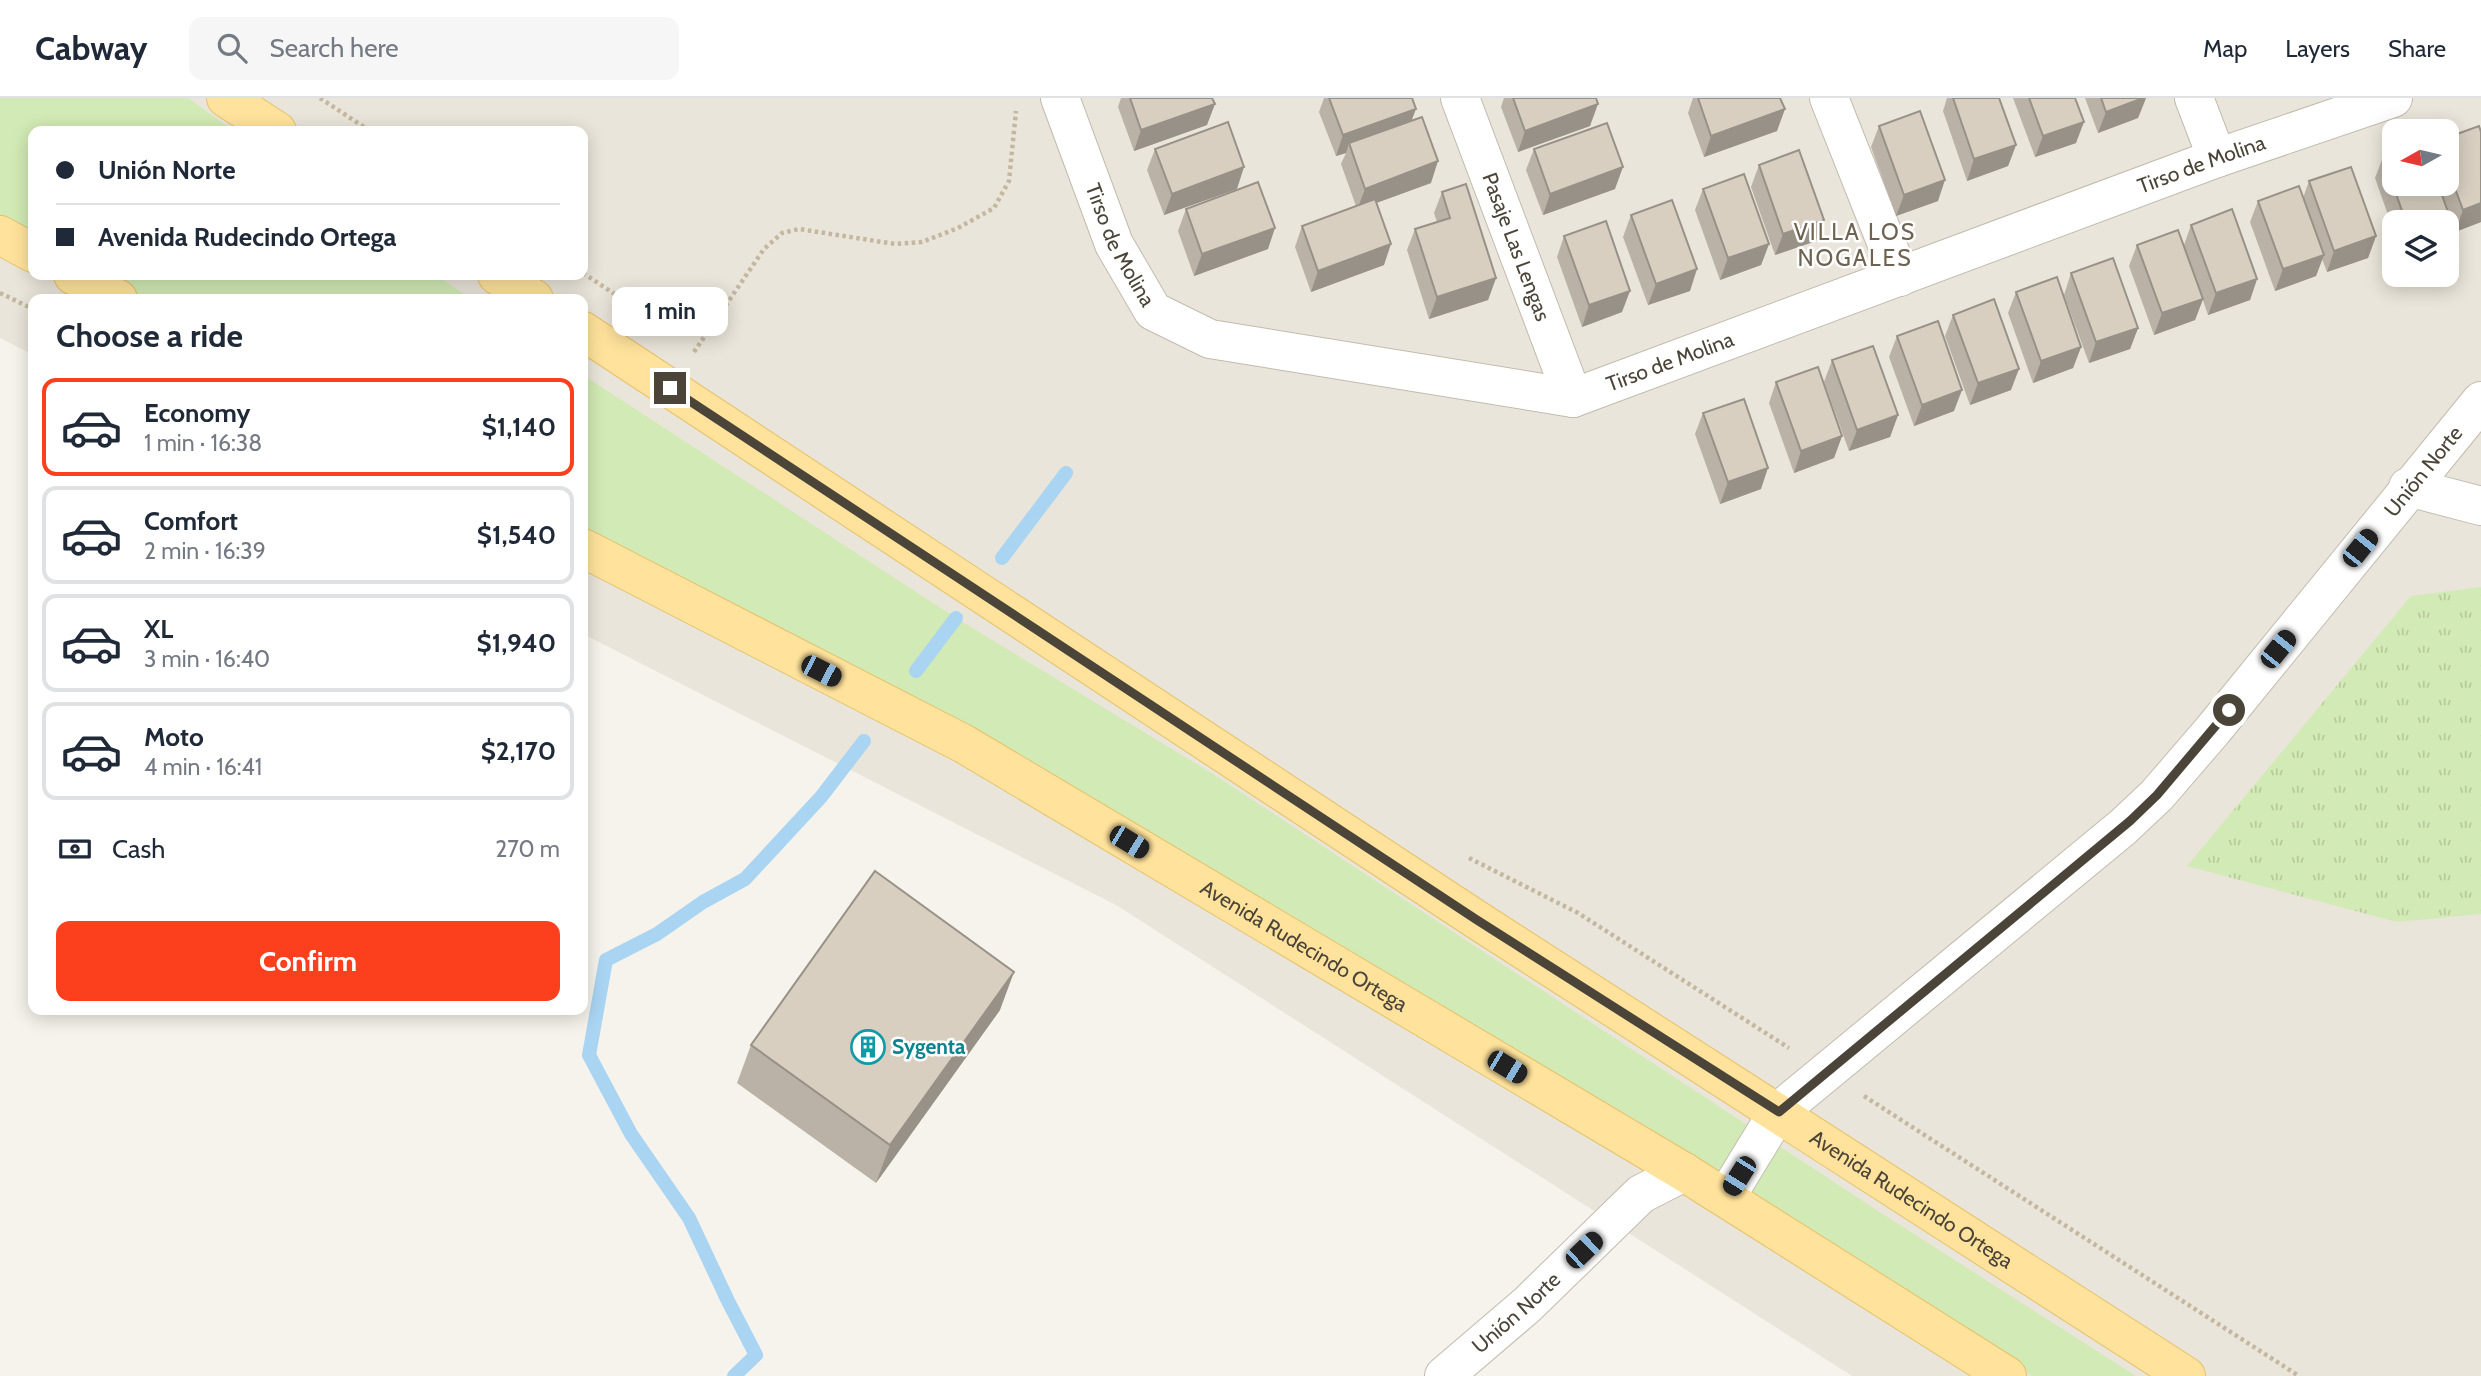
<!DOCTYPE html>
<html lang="en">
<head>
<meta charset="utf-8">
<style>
	:root { --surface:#fff; --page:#f6f6f7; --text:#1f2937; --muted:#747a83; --line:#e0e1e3; --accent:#fc3f1d }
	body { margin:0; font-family:Cabin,sans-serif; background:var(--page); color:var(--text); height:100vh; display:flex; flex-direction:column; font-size:26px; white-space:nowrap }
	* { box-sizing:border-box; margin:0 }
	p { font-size:23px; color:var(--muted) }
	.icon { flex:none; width:38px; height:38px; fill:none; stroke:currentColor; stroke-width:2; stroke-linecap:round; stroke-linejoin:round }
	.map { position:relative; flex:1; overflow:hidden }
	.panel { position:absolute; left:28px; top:196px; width:560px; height:721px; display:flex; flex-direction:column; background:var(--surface); border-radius:14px; box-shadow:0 4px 18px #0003 }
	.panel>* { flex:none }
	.guide { position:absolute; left:28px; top:28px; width:560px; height:154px; border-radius:14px; box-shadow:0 4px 18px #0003; display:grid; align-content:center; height:154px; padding:0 28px; background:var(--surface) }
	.needle { width:46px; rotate:262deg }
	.fabs { position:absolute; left:2382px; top:21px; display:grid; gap:14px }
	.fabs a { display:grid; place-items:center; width:77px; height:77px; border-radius:14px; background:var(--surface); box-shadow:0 4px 18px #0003; font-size:35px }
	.end { position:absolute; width:32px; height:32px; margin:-16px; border:9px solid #4b4439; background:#fff; box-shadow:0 0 0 4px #fff }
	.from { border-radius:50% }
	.bubble { position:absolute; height:49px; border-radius:14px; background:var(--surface); box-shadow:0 4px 18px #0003; font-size:23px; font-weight:700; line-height:49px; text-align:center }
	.car { position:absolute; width:21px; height:42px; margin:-21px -10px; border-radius:9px; box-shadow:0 0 5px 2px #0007; background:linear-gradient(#222 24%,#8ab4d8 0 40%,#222 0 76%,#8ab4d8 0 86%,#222 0) }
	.guide b { display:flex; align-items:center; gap:24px; height:66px; font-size:26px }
	.guide b+b { border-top:2px solid var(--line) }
	.guide i { width:18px; height:18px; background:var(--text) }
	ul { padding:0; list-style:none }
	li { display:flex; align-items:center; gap:21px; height:98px; margin:0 14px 10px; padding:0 14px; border:4px solid var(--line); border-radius:14px }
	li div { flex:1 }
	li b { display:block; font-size:26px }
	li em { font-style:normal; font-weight:700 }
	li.current { border-color:var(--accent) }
	li>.icon { width:63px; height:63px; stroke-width:1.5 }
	h2 { padding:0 28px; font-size:32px; line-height:84px }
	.pay { display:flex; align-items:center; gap:18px; height:77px; padding:0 28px; font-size:26px }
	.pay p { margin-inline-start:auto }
	.cta { display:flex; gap:14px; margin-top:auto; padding:14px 28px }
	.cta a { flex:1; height:80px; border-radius:14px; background:var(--accent); color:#fff; font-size:28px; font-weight:700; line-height:80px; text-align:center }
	header { display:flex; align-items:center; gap:42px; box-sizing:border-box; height:98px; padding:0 35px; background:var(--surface); border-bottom:2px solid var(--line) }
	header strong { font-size:33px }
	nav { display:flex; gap:38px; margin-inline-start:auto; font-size:24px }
	.search { width:490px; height:63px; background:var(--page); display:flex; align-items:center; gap:18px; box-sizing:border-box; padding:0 24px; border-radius:14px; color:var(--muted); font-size:26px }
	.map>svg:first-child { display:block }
	.residential { fill:#eae5da; fill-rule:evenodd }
	.grass { fill:#d2eab5 }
	.park { fill:url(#park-tufts) }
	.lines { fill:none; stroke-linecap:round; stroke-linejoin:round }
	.stream { stroke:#a9d4f2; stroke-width:14 }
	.street-casing { stroke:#c2bbae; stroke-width:40 }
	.primary-casing { stroke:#e6c16a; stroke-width:40 }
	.path { stroke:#c4b79f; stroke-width:4.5; stroke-dasharray:3.5 3.5; stroke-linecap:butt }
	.street { stroke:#fff; stroke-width:38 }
	.primary { stroke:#ffe39c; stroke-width:38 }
	.wall { fill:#bab2a6 }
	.shaded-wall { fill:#979187 }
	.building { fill:#d8cfc1; stroke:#979187; stroke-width:2 }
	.route { stroke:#4b4439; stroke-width:9 }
	.labels { text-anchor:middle; stroke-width:5; stroke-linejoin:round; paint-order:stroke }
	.street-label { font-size:21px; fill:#4b4439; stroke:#fff }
	.culture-label { font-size:21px; font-weight:bold; fill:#0d838f; stroke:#fff; text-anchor:start }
	.neighbourhood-label { font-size:23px; letter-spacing:2px; fill:#6e6250; stroke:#fff }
</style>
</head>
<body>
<header>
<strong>Cabway</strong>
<div class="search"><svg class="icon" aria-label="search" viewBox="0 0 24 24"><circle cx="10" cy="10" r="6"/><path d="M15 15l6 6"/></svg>Search here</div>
<nav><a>Map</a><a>Layers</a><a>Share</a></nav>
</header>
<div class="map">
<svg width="2481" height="1278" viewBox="0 0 2481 1278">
	<defs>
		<pattern id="park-tufts" width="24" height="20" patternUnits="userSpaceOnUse" patternTransform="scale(1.75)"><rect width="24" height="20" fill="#d2eab5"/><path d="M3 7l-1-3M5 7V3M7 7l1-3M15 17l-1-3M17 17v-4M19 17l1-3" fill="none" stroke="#b6ca9c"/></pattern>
	</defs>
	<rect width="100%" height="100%" fill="#f6f3ec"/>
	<!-- residential -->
	<path class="residential" d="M0,0H2481V1278H1852L1116,807L583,536V201H33V257L0,240ZM33,33H583V177H33ZM2394,33H2446V86H2394ZM2394,124H2446V177H2394Z"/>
	<!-- grass -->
	<g class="grass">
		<path d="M0,0H188L234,33H33V140L0,122Z"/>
		<path d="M101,177H436L471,201H146Z"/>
		<path d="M583,277L956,520L1213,676L1878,1113L2136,1278H2032L1643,1026L1128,729L810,549L583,430Z"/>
	</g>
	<!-- park -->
	<path class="park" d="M2481,489V816L2397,824L2187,768L2411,498Z"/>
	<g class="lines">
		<!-- stream -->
		<g class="stream">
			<path d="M1002,460L1066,375"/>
			<path d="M916,573L956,520"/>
			<path d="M734,1278L756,1257L728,1203L689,1120L631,1036L589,957L606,862L657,836L703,804L745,781L821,699L864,643"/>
		</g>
		<!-- street casing -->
		<g class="street-casing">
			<g id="street">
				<path id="s1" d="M1060,0L1114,146L1153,213L1210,241L1573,300L2217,60L2393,0"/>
				<path id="s2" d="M1460,0L1573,300"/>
				<path d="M1829,0L1900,179"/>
				<path d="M2194,0L2217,60"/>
				<path d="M2408,389L2481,408"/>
				<path id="s3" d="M1726,1099L1778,1014L2123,729L2157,697L2213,632L2481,303"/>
				<path id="s4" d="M1444,1278L1527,1207L1641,1096L1684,1074"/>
			</g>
		</g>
		<!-- primary casing -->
		<g class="primary-casing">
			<g id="primary">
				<path d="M226,0L277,33"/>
				<path d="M0,137L33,155"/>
				<path d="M73,177L118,201"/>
				<path d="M497,177L534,201"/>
				<path id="s5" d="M583,233L1477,822L2186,1278"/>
				<path id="s6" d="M583,450L964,646L1684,1074L2007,1278"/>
			</g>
		</g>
		<!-- path -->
		<g class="path">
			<path d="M320,0L370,33"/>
			<path d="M583,175L658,225"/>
			<path d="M0,195L33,211"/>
			<path d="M694,254L764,151L782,135L799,131L895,146L922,144L958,130L994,110L1009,83L1016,13"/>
			<path d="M1469,760L1578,815L1789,950"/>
			<path d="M1864,998L2299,1278"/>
		</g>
		<!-- street -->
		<use href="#street" class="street"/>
		<!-- primary -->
		<use href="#primary" class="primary"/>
	</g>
	<!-- wall -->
	<g class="wall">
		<path d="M1121,0H1212L1207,27L1134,53L1118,9Z"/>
		<path d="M1324,0H1412L1411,22L1431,85L1376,105L1384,167L1311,194L1295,149L1302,128L1356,108L1341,66L1346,55L1336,58L1319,14Z"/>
		<path d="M1504,0H1596L1590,28L1518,54L1501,9Z"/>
		<path d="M1693,0H1780L1777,33L1704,59L1688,15Z"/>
		<path d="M1947,0H1999L2016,47L2008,68L1967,83L1943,13Z"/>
		<path d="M2013,0H2075L2076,45L2035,59Z"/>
		<path d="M2085,0H2146L2138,20L2098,35Z"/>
		<path d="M1879,28L1938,103L1896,118L1871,49Z"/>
		<path d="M2446,40L2481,124L2455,134L2448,114L2445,124H2394V134L2375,80L2383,59L2394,86H2446Z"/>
		<path d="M1155,51L1237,91L1164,117L1147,72Z"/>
		<path d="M1534,51L1615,91L1543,117L1526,72Z"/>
		<path d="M1759,67L1816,143L1775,157L1751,89Z"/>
		<path d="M2309,83L2376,138L2368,160L2327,174L2322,161L2316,178L2275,193L2250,124L2258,103L2303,100Z"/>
		<path d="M1703,91L1769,146L1761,167L1720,182L1695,112Z"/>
		<path d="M1442,94L1496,180L1488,202L1429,221L1407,152L1415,131L1437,124L1434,115Z"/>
		<path d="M1186,111L1268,151L1194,178L1178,133Z"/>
		<path d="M1631,117L1690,193L1648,207L1623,139Z"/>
		<path d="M2191,127L2257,181L2250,202L2208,217L2196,182L2203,201L2195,222L2154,237L2129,168L2137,147H2184Z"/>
		<path d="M1564,138L1622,214L1582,229L1557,159Z"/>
		<path d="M2071,175L2138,230L2130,251L2089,265L2064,197Z"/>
		<path d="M2016,194L2081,249L2073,270L2033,285L2008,215Z"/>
		<path d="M1953,217L2011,292L1970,307L1945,238Z"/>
		<path d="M1897,238L1954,313L1914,328L1889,259Z"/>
		<path d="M1832,262L1898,317L1890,339L1849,353L1824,284Z"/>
		<path d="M1776,284L1842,338L1834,360L1794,375L1769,305Z"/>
		<path d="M1703,315L1761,391L1720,406L1695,336Z"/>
		<path d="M1000,912L876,1085L737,985L751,947Z"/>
	</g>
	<!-- shaded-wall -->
	<g class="shaded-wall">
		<path d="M2143,0H2146L2138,20L2098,35L2106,14Z"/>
		<path d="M1215,6L1207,27L1134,53L1141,32Z"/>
		<path d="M1598,6L1590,28L1518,54L1525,33Z"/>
		<path d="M1416,11L1408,32L1349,45L1346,55L1336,58L1343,37Z"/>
		<path d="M1785,11L1777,33L1704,59L1711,38Z"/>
		<path d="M2084,24L2076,45L2035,59L2043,38Z"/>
		<path d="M2016,47L2008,68L1967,83L1974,61Z"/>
		<path d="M1438,63L1431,85L1357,112L1365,91Z"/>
		<path d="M1244,69L1237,91L1164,117L1172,96Z"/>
		<path d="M1623,69L1615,91L1543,117L1550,96Z"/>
		<path d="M1945,82L1938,103L1896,118L1904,97Z"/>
		<path d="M2481,105V124L2455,134L2463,112Z"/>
		<path d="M2448,114L2445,124H2418Z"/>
		<path d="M1824,122L1816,143L1775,157L1783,136Z"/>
		<path d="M1275,130L1268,151L1194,178L1202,156Z"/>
		<path d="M2376,138L2368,160L2327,174L2334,153Z"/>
		<path d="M1391,146L1384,167L1311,194L1318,173Z"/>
		<path d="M1769,146L1761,167L1720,182L1728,160Z"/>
		<path d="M2324,157L2316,178L2275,193L2283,171Z"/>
		<path d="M1697,171L1690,193L1648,207L1656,186Z"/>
		<path d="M1496,180L1488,202L1429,221L1437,199Z"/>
		<path d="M2257,181L2250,202L2208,217L2216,195Z"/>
		<path d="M1630,193L1622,214L1582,229L1589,207Z"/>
		<path d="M2203,201L2195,222L2154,237L2162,215Z"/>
		<path d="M2138,230L2130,251L2089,265L2096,244Z"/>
		<path d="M2081,249L2073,270L2033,285L2041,263Z"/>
		<path d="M2019,271L2011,292L1970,307L1978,285Z"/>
		<path d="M1962,292L1954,313L1914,328L1922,307Z"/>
		<path d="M1898,317L1890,339L1849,353L1857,332Z"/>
		<path d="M1842,338L1834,360L1794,375L1801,353Z"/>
		<path d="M1768,370L1761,391L1720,406L1728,384Z"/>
		<path d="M1014,874L1000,912L876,1085L890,1047Z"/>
	</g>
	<!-- building -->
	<g class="building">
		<path d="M1130,0H1212L1215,6L1141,32Z"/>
		<path d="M1329,0H1412L1416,11L1343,37Z"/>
		<path d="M1513,0H1596L1598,6L1525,33Z"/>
		<path d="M1698,0H1780L1785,11L1711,38Z"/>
		<path d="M1953,0H1999L2016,47L1974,61Z"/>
		<path d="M2029,0H2075L2084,24L2043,38Z"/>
		<path d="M2101,0H2143L2106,14Z"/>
		<path d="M1920,13L1945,82L1904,97L1879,28Z"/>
		<path d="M1422,19L1438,63L1365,91L1349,45Z"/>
		<path d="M1228,24L1244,69L1172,96L1155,51Z"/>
		<path d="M1607,25L1623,69L1550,96L1534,51Z"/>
		<path d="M2479,28L2481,34V105L2463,112L2446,66V40Z"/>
		<path d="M1799,52L1824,122L1783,136L1759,67Z"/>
		<path d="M2394,55V86H2438L2448,114L2418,124H2406L2383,59Z"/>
		<path d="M2351,69L2376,138L2334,153L2309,83Z"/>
		<path d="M1744,76L1769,146L1728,160L1703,91Z"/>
		<path d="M1258,84L1275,130L1202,156L1186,111Z"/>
		<path d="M1466,86L1496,180L1437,199L1415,131L1450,120L1442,94Z"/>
		<path d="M2299,88L2324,157L2283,171L2258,103Z"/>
		<path d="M1375,101L1391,146L1318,173L1302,128Z"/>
		<path d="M1672,102L1697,171L1656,186L1631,117Z"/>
		<path d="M2232,111L2257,181L2216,195L2191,127Z"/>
		<path d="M1606,123L1630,193L1589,207L1564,138Z"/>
		<path d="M2178,132L2203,201L2162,215L2137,147Z"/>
		<path d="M2113,160L2138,230L2096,244L2071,175Z"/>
		<path d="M2057,179L2081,249L2041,263L2016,194Z"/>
		<path d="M1994,201L2019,271L1978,285L1953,217Z"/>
		<path d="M1938,223L1962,292L1922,307L1897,238Z"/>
		<path d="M1873,248L1898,317L1857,332L1832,262Z"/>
		<path d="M1818,269L1842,338L1801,353L1776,284Z"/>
		<path d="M1744,301L1768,370L1728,384L1703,315Z"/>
		<path d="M875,773L1014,874L890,1047L751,947Z"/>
	</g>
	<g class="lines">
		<!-- route -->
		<path class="route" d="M670,290L1477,822L1779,1014L2130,723L2157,697L2229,612"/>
	</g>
	<!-- icons -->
	<defs>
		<g id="building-ring" transform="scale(1.75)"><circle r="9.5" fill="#fff" stroke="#0f9aa8" stroke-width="1.5"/><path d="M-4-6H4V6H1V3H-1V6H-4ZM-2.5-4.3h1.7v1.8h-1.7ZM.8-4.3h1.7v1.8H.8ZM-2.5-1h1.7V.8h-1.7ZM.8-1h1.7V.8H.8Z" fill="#0f9aa8"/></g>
	</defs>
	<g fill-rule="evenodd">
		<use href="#building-ring" x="868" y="949"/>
	</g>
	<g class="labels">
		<!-- street labels -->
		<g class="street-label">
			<text dy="7" stroke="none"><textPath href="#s1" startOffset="1335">Tirso de Molina</textPath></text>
			<text dy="7" stroke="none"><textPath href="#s1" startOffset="159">Tirso de Molina</textPath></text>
			<text dy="7" stroke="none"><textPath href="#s2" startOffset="159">Pasaje Las Lengas</textPath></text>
			<text dy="7" stroke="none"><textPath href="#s1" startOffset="768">Tirso de Molina</textPath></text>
			<text dy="7" stroke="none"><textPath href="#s3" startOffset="1013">Unión Norte</textPath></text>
			<text dy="7" stroke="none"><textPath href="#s6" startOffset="824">Avenida Rudecindo Ortega</textPath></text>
			<text dy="7" stroke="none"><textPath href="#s5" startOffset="1587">Avenida Rudecindo Ortega</textPath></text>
			<text dy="7" stroke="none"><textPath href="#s4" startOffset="96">Unión Norte</textPath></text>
		</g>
		<!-- culture labels -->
		<g class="culture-label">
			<text x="892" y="956">Sygenta</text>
		</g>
		<!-- neighbourhood labels -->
		<g class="neighbourhood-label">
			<text x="1855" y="142">VILLA LOS<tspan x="1855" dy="26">NOGALES</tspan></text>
		</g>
	</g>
</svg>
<div class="fabs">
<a><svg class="needle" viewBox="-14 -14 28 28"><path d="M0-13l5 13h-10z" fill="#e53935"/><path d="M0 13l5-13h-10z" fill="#747a83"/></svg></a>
<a><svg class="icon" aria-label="layers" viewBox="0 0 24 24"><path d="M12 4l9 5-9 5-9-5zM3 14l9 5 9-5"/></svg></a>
</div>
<i class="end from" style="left:2229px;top:612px"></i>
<i class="end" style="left:670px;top:290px"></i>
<div class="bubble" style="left:612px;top:189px;width:116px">1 min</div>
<i class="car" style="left:2360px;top:450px;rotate:39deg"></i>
<i class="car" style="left:2278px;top:551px;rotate:39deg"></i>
<i class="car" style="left:821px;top:573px;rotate:117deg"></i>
<i class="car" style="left:1129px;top:744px;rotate:121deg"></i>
<i class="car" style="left:1507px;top:969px;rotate:121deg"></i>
<i class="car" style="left:1739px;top:1078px;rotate:212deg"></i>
<i class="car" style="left:1584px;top:1152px;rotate:46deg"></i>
<div class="guide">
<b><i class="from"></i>Unión Norte</b>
<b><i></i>Avenida Rudecindo Ortega</b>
</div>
<section class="panel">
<h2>Choose a ride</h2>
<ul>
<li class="current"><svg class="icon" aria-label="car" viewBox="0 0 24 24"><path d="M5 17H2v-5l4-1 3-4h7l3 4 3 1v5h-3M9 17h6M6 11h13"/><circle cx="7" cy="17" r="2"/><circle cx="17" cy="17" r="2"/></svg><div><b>Economy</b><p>1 min · 16:38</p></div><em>$1,140</em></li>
<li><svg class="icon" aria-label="car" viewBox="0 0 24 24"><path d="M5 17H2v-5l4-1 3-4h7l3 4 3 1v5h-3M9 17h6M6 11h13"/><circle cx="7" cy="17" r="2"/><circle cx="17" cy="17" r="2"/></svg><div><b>Comfort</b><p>2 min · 16:39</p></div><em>$1,540</em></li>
<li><svg class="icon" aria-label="car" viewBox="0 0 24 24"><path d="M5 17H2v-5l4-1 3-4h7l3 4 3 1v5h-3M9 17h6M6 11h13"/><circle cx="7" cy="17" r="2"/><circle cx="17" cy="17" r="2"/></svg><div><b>XL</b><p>3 min · 16:40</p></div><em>$1,940</em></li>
<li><svg class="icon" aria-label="car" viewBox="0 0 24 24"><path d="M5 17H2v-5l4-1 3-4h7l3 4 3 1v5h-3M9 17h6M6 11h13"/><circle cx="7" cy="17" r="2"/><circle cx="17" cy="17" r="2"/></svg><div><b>Moto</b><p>4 min · 16:41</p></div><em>$2,170</em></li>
</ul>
<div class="pay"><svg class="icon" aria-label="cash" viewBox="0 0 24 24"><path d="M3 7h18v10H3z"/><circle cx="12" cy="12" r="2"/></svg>Cash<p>270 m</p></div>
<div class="cta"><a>Confirm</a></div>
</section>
</div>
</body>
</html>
